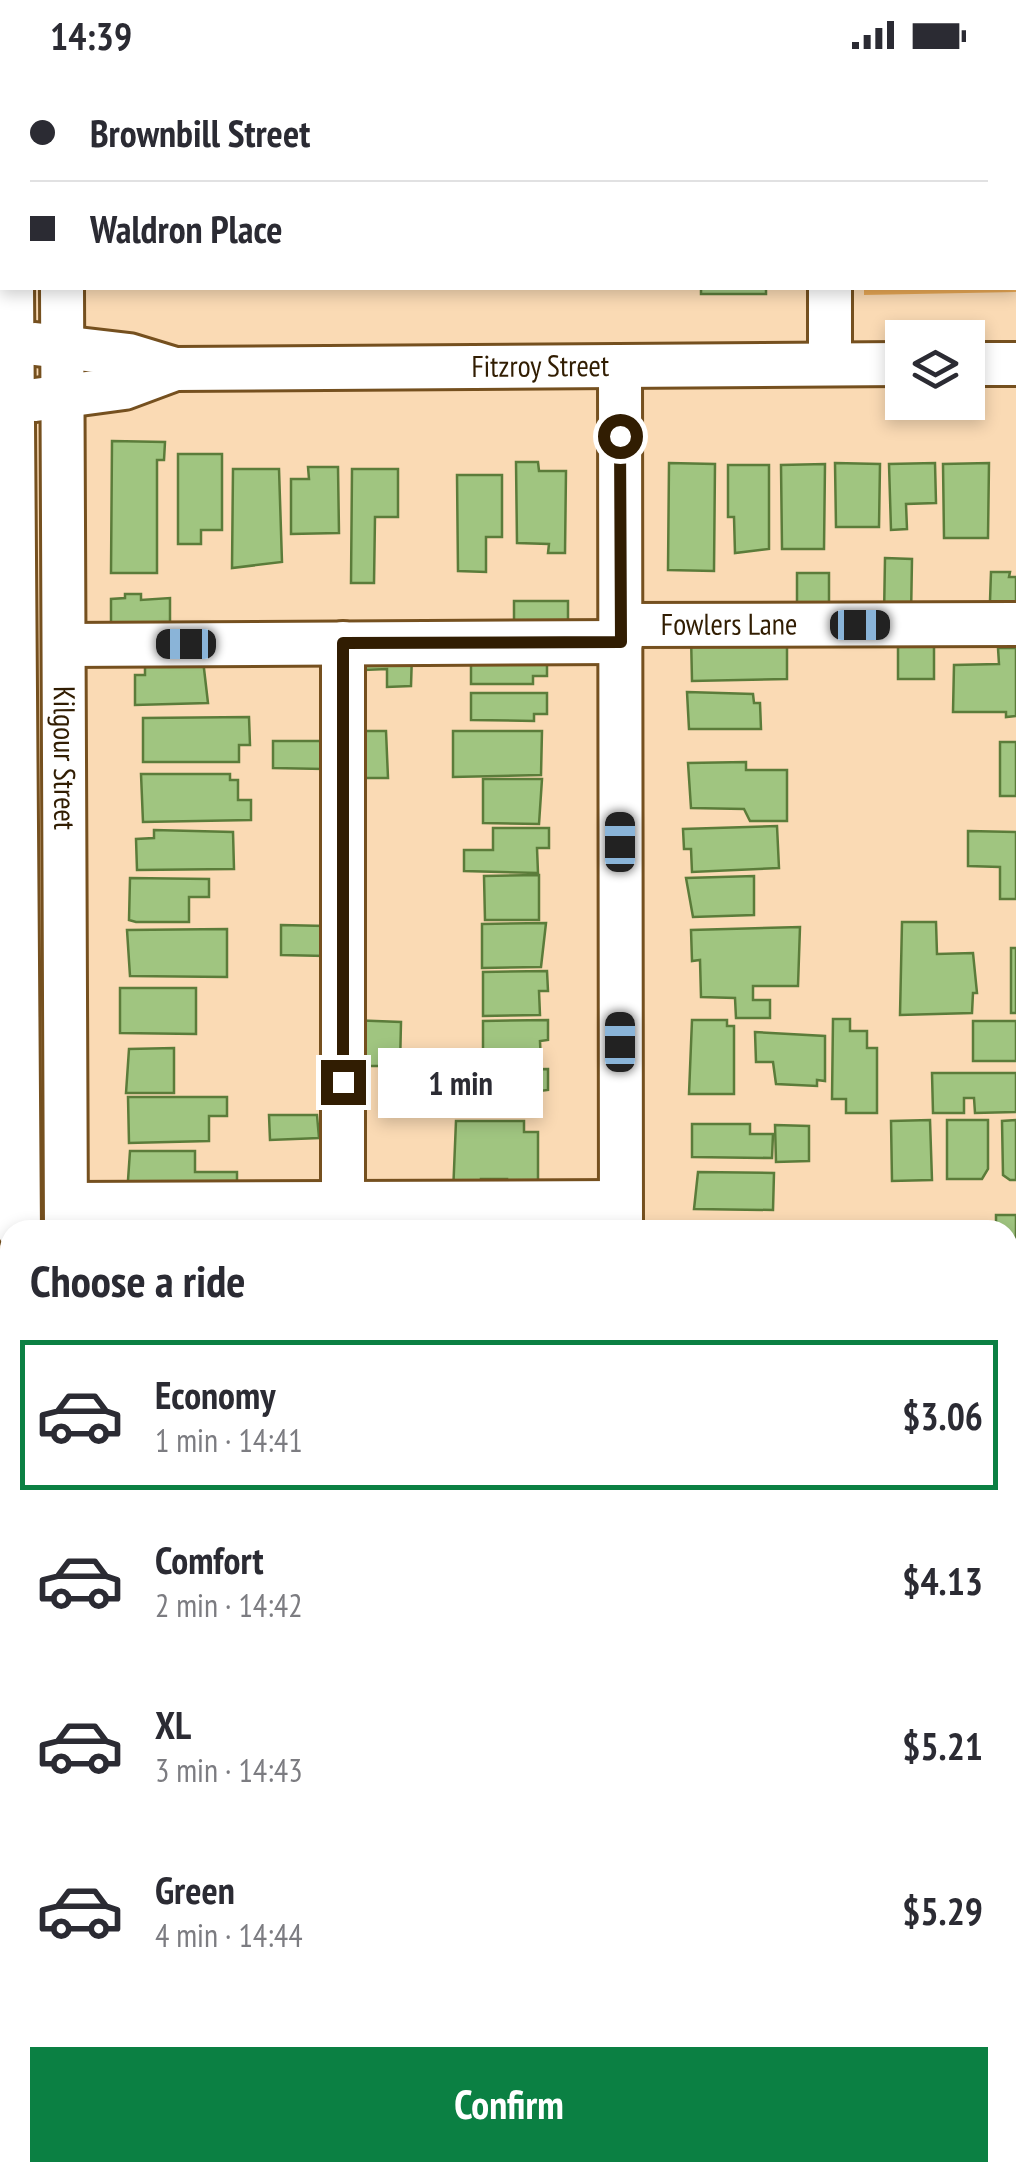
<!DOCTYPE html>
<html lang="en">
<head>
<meta charset="utf-8">
<style>
	:root { --surface:#fff; --page:#f2f2f3; --text:#2b2b33; --muted:#7c7c81; --line:#e1e1e2; --accent:#0b8043 }
	body { margin:0; font-family:"PT Sans Narrow",sans-serif; background:var(--page); color:var(--text); height:100vh; display:flex; flex-direction:column; font-size:38px; white-space:nowrap }
	* { box-sizing:border-box; margin:0 }
	p { font-size:32px; color:var(--muted) }
	.icon { flex:none; width:55px; height:55px; fill:none; stroke:currentColor; stroke-width:2; stroke-linecap:round; stroke-linejoin:round }
	.map { position:relative; flex:1; overflow:hidden }
	.drawer { position:absolute; left:0px; top:1150px; width:1018px; height:962px; display:flex; flex-direction:column; background:var(--surface); border-radius:30px 30px 0 0; box-shadow:0 5px 15px #0003 }
	.drawer>* { flex:none }
	.top-card { position:absolute; left:0px; top:0px; width:1018px; height:220px; box-shadow:0 5px 15px #0003; display:grid; align-content:center; height:220px; padding:0 30px; background:var(--surface) }
	.tools { position:absolute; left:885px; top:250px; display:grid; gap:20px }
	.tools a { display:grid; place-items:center; width:100px; height:100px; border-radius:0px; background:var(--surface); box-shadow:0 5px 15px #0003; font-size:50px }
	.end { position:absolute; width:45px; height:45px; margin:-22px; border:12px solid #311d02; background:#fff; box-shadow:0 0 0 5px #fff }
	.from { border-radius:50% }
	.bubble { position:absolute; height:70px; border-radius:0px; background:var(--surface); box-shadow:0 5px 15px #0003; font-size:32px; font-weight:800; line-height:70px; text-align:center }
	.car { position:absolute; width:30px; height:60px; margin:-30px -15px; border-radius:12px; box-shadow:0 0 8px 2px #0007; background:linear-gradient(#222 24%,#8ab4d8 0 40%,#222 0 76%,#8ab4d8 0 86%,#222 0) }
	.top-card b { display:flex; align-items:center; gap:35px; height:95px; font-size:38px }
	.top-card b+b { border-top:2px solid var(--line) }
	.top-card i { width:25px; height:25px; background:var(--text) }
	ul { padding:0; list-style:none }
	li { display:flex; align-items:center; gap:30px; height:150px; margin:0 20px 15px; padding:0 10px; border:5px solid transparent; border-radius:0px }
	li div { flex:1 }
	li b { display:block; font-size:38px }
	li em { font-style:normal; font-weight:800 }
	li.active { border-color:var(--accent) }
	li>.icon { width:90px; height:90px; stroke-width:1.5 }
	h2 { padding:0 30px; font-size:45px; line-height:120px }
	.cta { display:flex; gap:20px; margin-top:auto; padding:20px 30px }
	.cta a { flex:1; height:115px; border-radius:0px; background:var(--accent); color:#fff; font-size:40px; font-weight:800; line-height:115px; text-align:center }
	.status { display:flex; justify-content:space-between; align-items:center; height:70px; padding:0 50px; background:var(--surface); direction:ltr }
	.status svg { height:28px; fill:currentColor }
	.map>svg:first-child { display:block }
	.green { fill:#e8a855 }
	.building { fill:#a0c580; stroke:#5b7c3a; stroke-width:2.5 }
	.lines { fill:none; stroke-linecap:round; stroke-linejoin:round }
	.minor-casing { stroke:#75501f; stroke-width:48 }
	.minor { stroke:#fff; stroke-width:42 }
	.route { stroke:#311d02; stroke-width:12 }
	.labels { text-anchor:middle; stroke-width:9; stroke-linejoin:round; paint-order:stroke }
	.street-label { font-size:30px; fill:#311d02; stroke:#fff }
</style>
</head>
<body>
<div class="status"><b>14:39</b><svg viewBox="0 0 49 12"><path d="M0 12V9h3v3zM5 12V6h3v6zM10 12V3h3v9zM15 12V0h3v12zM26 1h20v11H26zM47 4h2v5h-2z"/></svg></div>
<div class="map">
<svg width="1016" height="2111" viewBox="0 0 1016 2111">
	<rect width="100%" height="100%" fill="#fadab4"/>
	<!-- green -->
	<path class="green" d="M865,0H1016V222L864,225V218H1015V2Z"/>
	<!-- building -->
	<g class="building">
		<rect x="701" y="218" width="65" height="6"/>
		<path d="M112,371L165,372L164,390H157V503H111Z"/>
		<path d="M178,384H222V460H201V474H178Z"/>
		<path d="M516,392H538L539,401H566L565,483H548L549,474L517,473Z"/>
		<path d="M669,393L715,394L714,501L668,500Z"/>
		<path d="M835,393L880,394L879,457H836Z"/>
		<path d="M935,393L936,433L906,434L907,459L891,460L889,394Z"/>
		<path d="M989,393L988,468H944L943,394Z"/>
		<path d="M825,394L824,479H782L781,395Z"/>
		<path d="M728,395H769V479L735,483L734,447H728Z"/>
		<path d="M308,397H338L339,463L291,464V409H309Z"/>
		<path d="M233,399H279L282,492L232,498Z"/>
		<path d="M352,399H398V447H375L374,513H351Z"/>
		<path d="M457,405H502V467H486V502L458,501Z"/>
		<path d="M885,488L912,489L911,547H884Z"/>
		<path d="M991,502H1010L1009,507H1016V532L990,531Z"/>
		<path d="M797,503H829V545L797,546Z"/>
		<path d="M125,524H141V530L170,528V562H111V529L125,528Z"/>
		<path d="M514,531H568V564L514,563Z"/>
		<path d="M934,563V609H898V564Z"/>
		<path d="M787,564V609L692,611L691,565Z"/>
		<path d="M998,578H1016V646L1006,647V642H953L954,595L999,594Z"/>
		<path d="M363,583L412,584L411,616L387,617V599L364,600Z"/>
		<path d="M471,586H547V606H533V614H471Z"/>
		<path d="M145,588L203,590L208,633L135,635V605H145Z"/>
		<path d="M687,622L753,624L754,633H760L761,659H689Z"/>
		<path d="M471,623H547V644H534V651L471,650Z"/>
		<path d="M249,647L250,675H239V692H143V648Z"/>
		<path d="M357,661H386L388,708H358Z"/>
		<path d="M453,661H542L541,705L453,707Z"/>
		<path d="M273,671H324V699L273,698Z"/>
		<rect x="1000" y="672" width="16" height="54"/>
		<path d="M746,692V700H787V751H750L744,739L691,738L688,693Z"/>
		<path d="M141,704H230V710H238V730H251V750L143,752Z"/>
		<path d="M483,709H542L539,754L483,753Z"/>
		<path d="M777,756L779,798L692,802L691,779H684L683,759Z"/>
		<path d="M493,758H549V778H537L538,803L464,801V780H493Z"/>
		<path d="M154,760L233,762L234,799L137,800L136,769L154,768Z"/>
		<path d="M968,761L1016,762V829H1000V797L968,796Z"/>
		<path d="M539,805V850H485L484,806Z"/>
		<path d="M754,806V845L693,847L686,808Z"/>
		<path d="M130,808L209,809V827H189V852H136L129,850Z"/>
		<path d="M902,852H936L937,884L973,883L977,923H973L972,943L900,945Z"/>
		<path d="M546,853L541,897L482,898V854Z"/>
		<path d="M281,855L326,856L325,886L281,885Z"/>
		<path d="M800,857L798,916H753V930H770V948H736L735,928L701,927L700,890L692,891L691,860Z"/>
		<path d="M227,859V907L130,906L127,860Z"/>
		<rect x="1011" y="878" width="5" height="65"/>
		<path d="M547,901L548,921H539L540,945L483,946V902Z"/>
		<path d="M120,918H196V964L120,963Z"/>
		<path d="M833,949H850V961H867V978H877V1043H846V1029H832Z"/>
		<path d="M349,950L401,952L400,996H349Z"/>
		<path d="M548,950V970L540,971L541,994H483V951Z"/>
		<path d="M692,950H727V956H734V1024H689Z"/>
		<rect x="973" y="951" width="43" height="40"/>
		<path d="M755,962L825,966V1011L817,1010V1016L776,1014L773,992H756Z"/>
		<path d="M174,978V1023H126L129,979Z"/>
		<path d="M548,999V1020L539,1021V1044H482L481,1000Z"/>
		<path d="M932,1003H1016V1042L975,1043L974,1028H964V1043H933Z"/>
		<path d="M128,1027H227V1046H209V1071L129,1073Z"/>
		<path d="M269,1045H317L319,1068L270,1070Z"/>
		<path d="M930,1050L932,1110L892,1111L891,1051Z"/>
		<path d="M947,1050H988V1099L982,1109H947Z"/>
		<path d="M1016,1050V1110H1010L1003,1105L1002,1051Z"/>
		<path d="M456,1051H524V1062H538V1124H506L507,1109H481V1124H453Z"/>
		<path d="M692,1054H750V1064H773L772,1088L692,1087Z"/>
		<path d="M775,1055L809,1056V1091L776,1092Z"/>
		<path d="M130,1081H195V1102H237V1117L127,1125Z"/>
		<path d="M698,1102L774,1103L773,1140L694,1139Z"/>
		<rect x="460" y="1144" width="60" height="16"/>
		<rect x="520" y="1144" width="43" height="16"/>
		<path d="M996,1145H1016V1189H1008V1160H996Z"/>
		<rect x="1008" y="1609" width="8" height="34"/>
		<rect x="1008" y="1676" width="8" height="31"/>
		<path d="M1008,2043H1016V2103H983L1008,2102Z"/>
		<rect x="335" y="2102" width="55" height="9"/>
		<rect x="400" y="2102" width="47" height="9"/>
		<rect x="470" y="2102" width="47" height="9"/>
		<path d="M538,2102H582L581,2111H538Z"/>
		<rect x="601" y="2102" width="51" height="9"/>
		<rect x="671" y="2102" width="47" height="9"/>
		<rect x="736" y="2102" width="52" height="9"/>
		<rect x="799" y="2102" width="58" height="9"/>
	</g>
	<g class="lines">
		<!-- minor casing -->
		<g class="minor-casing">
			<g id="minor">
				<path d="M12,0V2"/>
				<path d="M827,0V2"/>
				<path d="M62,2V0"/>
				<path d="M12,218L19,1160"/>
				<path id="s1" d="M62,218L66,1160"/>
				<path d="M830,218V294"/>
				<path id="s2" d="M35,274L129,285L175,299L902,294"/>
				<path d="M968,294H1016"/>
				<path d="M620,297L621,1160"/>
				<path d="M35,330L124,318L175,299"/>
				<path id="s3" d="M621,555L1016,554"/>
				<path d="M64,575L621,572"/>
				<path d="M343,1132V573"/>
				<path d="M67,1134L620,1132"/>
				<path d="M0,1373L10,1363"/>
				<path d="M1008,1383H1016"/>
				<path d="M1008,1430H1016"/>
				<path d="M0,1446L10,1456"/>
				<path d="M0,1843L10,1836"/>
				<path d="M0,1875L10,1874"/>
				<path d="M0,2013L10,2003"/>
				<path d="M0,2077L8,2111"/>
				<path d="M79,2102V2111"/>
				<path d="M904,2102V2111"/>
				<path d="M319,2111V2102"/>
			</g>
		</g>
		<!-- minor -->
		<use href="#minor" class="minor"/>
	</g>
	<g class="lines">
		<!-- route -->
		<path class="route" d="M343,1012V573L621,572L620,366"/>
	</g>
	<g class="labels">
		<!-- street labels -->
		<g class="street-label">
			<text dy="10" stroke="none"><textPath href="#s2" startOffset="508">Fitzroy Street</textPath></text>
			<text dy="10" stroke="none"><textPath href="#s3" startOffset="108">Fowlers Lane</textPath></text>
			<text dy="10" stroke="none"><textPath href="#s1" startOffset="470">Kilgour Street</textPath></text>
		</g>
	</g>
</svg>
<div class="tools">
<a><svg class="icon" aria-label="layers" viewBox="0 0 24 24"><path d="M12 4l9 5-9 5-9-5zM3 14l9 5 9-5"/></svg></a>
</div>
<i class="end from" style="left:620px;top:366px"></i>
<i class="end" style="left:343px;top:1012px"></i>
<div class="bubble" style="left:378px;top:978px;width:165px">1 min</div>
<i class="car" style="left:860px;top:555px;rotate:90deg"></i>
<i class="car" style="left:186px;top:574px;rotate:270deg"></i>
<i class="car" style="left:620px;top:772px;rotate:0deg"></i>
<i class="car" style="left:620px;top:972px;rotate:0deg"></i>
<div class="top-card">
<b><i class="from"></i>Brownbill Street</b>
<b><i></i>Waldron Place</b>
</div>
<section class="drawer">
<h2>Choose a ride</h2>
<ul>
<li class="active"><svg class="icon" aria-label="car" viewBox="0 0 24 24"><path d="M5 17H2v-5l4-1 3-4h7l3 4 3 1v5h-3M9 17h6M6 11h13"/><circle cx="7" cy="17" r="2"/><circle cx="17" cy="17" r="2"/></svg><div><b>Economy</b><p>1 min · 14:41</p></div><em>$3.06</em></li>
<li><svg class="icon" aria-label="car" viewBox="0 0 24 24"><path d="M5 17H2v-5l4-1 3-4h7l3 4 3 1v5h-3M9 17h6M6 11h13"/><circle cx="7" cy="17" r="2"/><circle cx="17" cy="17" r="2"/></svg><div><b>Comfort</b><p>2 min · 14:42</p></div><em>$4.13</em></li>
<li><svg class="icon" aria-label="car" viewBox="0 0 24 24"><path d="M5 17H2v-5l4-1 3-4h7l3 4 3 1v5h-3M9 17h6M6 11h13"/><circle cx="7" cy="17" r="2"/><circle cx="17" cy="17" r="2"/></svg><div><b>XL</b><p>3 min · 14:43</p></div><em>$5.21</em></li>
<li><svg class="icon" aria-label="car" viewBox="0 0 24 24"><path d="M5 17H2v-5l4-1 3-4h7l3 4 3 1v5h-3M9 17h6M6 11h13"/><circle cx="7" cy="17" r="2"/><circle cx="17" cy="17" r="2"/></svg><div><b>Green</b><p>4 min · 14:44</p></div><em>$5.29</em></li>
</ul>
<div class="cta"><a>Confirm</a></div>
</section>
</div>
</body>
</html>
